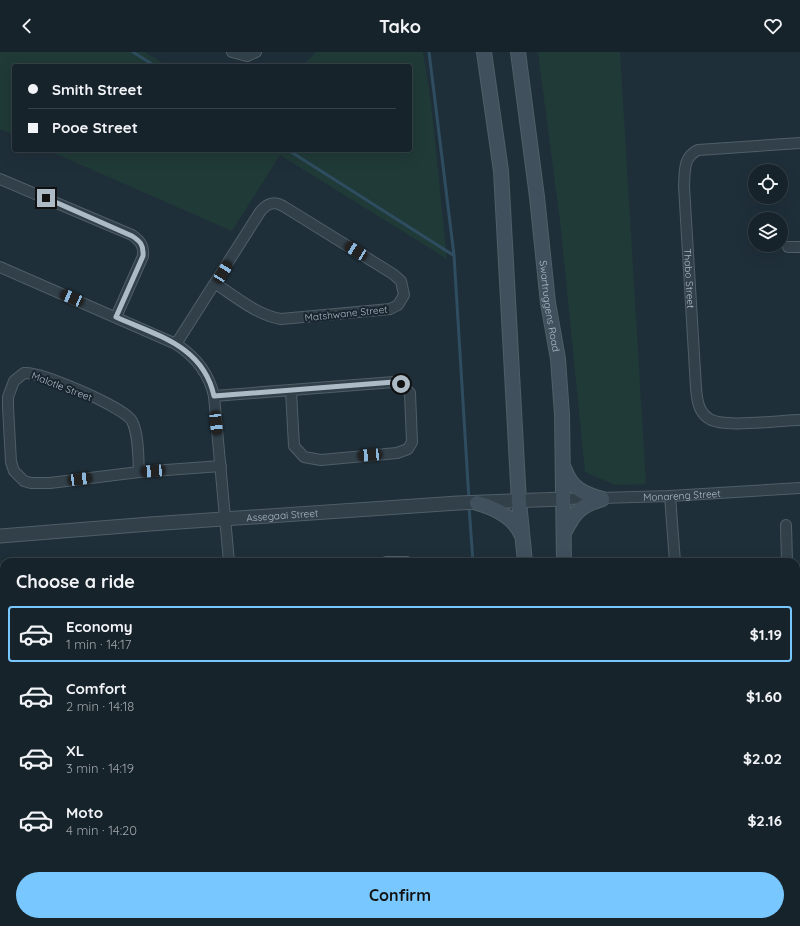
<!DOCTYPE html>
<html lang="en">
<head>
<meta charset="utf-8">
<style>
	:root { --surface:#17232b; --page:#242f37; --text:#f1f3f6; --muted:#9ea4a9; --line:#364047; --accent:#79c7ff }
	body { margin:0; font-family:Quicksand,sans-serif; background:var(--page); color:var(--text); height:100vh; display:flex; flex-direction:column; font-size:15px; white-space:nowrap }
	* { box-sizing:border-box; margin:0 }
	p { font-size:13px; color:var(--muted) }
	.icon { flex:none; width:22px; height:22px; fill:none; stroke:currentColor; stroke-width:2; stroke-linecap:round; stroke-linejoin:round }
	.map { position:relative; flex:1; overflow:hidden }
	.details { position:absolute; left:0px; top:506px; width:800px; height:368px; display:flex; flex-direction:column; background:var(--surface); border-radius:12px 12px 0 0; box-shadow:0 4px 16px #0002,0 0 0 1px var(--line) }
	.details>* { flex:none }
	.banner { position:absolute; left:12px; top:12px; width:400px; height:88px; border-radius:4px; box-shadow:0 4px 16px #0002,0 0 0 1px var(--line); display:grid; align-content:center; height:88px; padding:0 16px; background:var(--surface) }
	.buttons { position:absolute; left:748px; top:112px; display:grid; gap:8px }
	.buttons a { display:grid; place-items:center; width:40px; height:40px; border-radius:50%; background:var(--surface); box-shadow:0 4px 16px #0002,0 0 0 1px var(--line); font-size:20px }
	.end { position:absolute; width:18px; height:18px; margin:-9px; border:5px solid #acbbc6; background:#111; box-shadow:0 0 0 2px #111 }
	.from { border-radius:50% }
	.car { position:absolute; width:12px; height:24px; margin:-12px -6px; border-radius:5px; box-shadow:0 0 3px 1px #0007; background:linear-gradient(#222 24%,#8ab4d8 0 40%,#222 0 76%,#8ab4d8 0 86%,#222 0) }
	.banner b { display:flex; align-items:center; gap:14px; height:38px; font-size:15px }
	.banner b+b { border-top:1px solid var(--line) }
	.banner i { width:10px; height:10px; background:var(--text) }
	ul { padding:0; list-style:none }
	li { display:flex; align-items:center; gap:12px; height:56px; margin:0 8px 6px; padding:0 8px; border:2px solid transparent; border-radius:4px }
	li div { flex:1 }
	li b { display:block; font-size:15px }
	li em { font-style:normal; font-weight:700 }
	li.selected { border-color:var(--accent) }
	li>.icon { width:36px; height:36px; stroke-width:1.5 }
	h2 { padding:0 16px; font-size:18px; line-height:48px }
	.action { display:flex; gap:8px; margin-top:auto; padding:8px 16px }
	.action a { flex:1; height:46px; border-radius:24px; background:var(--accent); color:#111; font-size:16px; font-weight:700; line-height:46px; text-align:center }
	header { display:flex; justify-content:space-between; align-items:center; height:52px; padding:0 16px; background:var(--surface); font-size:18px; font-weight:700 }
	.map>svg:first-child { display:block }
	.green { fill:#203a38 }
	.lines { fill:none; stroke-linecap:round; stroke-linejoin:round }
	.stream { stroke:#2f4d60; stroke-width:3 }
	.minor-casing { stroke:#505e67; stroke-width:12 }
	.tertiary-casing { stroke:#505e67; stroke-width:15 }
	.secondary-casing { stroke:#505e67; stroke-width:16 }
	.minor { stroke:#32404a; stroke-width:10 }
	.tertiary { stroke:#32404a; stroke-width:13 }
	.secondary { stroke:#40505d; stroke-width:14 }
	.route { stroke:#acbbc6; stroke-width:5 }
	.labels { text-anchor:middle; stroke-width:4; stroke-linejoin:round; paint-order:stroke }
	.street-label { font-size:10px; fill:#acbbc6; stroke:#18252e }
</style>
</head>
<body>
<header><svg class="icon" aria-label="back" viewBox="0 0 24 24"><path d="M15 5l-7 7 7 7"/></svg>Tako<svg class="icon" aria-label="heart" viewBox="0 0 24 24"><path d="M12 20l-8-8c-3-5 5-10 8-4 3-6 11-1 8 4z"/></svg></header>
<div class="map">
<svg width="800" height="874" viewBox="0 0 800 874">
	<rect width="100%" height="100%" fill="#1f2f39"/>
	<!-- green -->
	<g class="green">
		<path d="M0,0H145L167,14H14V83L0,77Z"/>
		<path d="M316,0H423L431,51L447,207L280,103L232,179L47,98H410V14H302Z"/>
		<path d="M538,0H620L646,432L615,433L585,420L561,177Z"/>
		<rect x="0" y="632" width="4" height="158"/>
	</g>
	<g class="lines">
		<!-- stream -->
		<g class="stream">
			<path d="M133,0L155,14"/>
			<path d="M429,0L454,203L469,448"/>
			<path d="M288,98L453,203"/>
			<path d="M469,454L473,510"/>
			<path d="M496,870V874"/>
		</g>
		<!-- minor casing -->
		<g class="minor-casing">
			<g id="minor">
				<path d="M232,0L247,4L256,0"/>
				<path id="s1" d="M800,91L698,98C683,105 685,119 684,134L696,336C697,347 698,359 708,366C722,377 780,368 800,368"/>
				<path d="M0,127L132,183C140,189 144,193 143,204L116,265"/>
				<path d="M788,195H800"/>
				<path d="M0,215L176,292C196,305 209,321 214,344L229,510"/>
				<path d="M176,292L260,160C267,151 274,149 283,154L393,222L401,229L404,243L398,253L390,257L281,267C257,263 236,245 216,232"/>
				<path d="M214,344L394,330L401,332L410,341L412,390L408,397L397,401L321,408L304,405L294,394L291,339"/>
				<path d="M139,420C138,405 139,383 132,369C124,355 40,319 24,321L14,329L8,345V355L11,410L14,419L24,429L31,431H50L139,420L221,414"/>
				<path d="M670,444L675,510"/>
				<path id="s2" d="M564,447L670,444L800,436"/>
				<path d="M786,473L787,510"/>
				<path d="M386,510H407"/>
				<path d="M0,547H4"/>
				<path d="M0,625L4,624"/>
				<path d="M796,708L800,713"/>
				<path d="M0,834L4,835"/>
				<path d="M442,870L443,874"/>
				<path d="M615,870V874"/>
				<path d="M3,874L4,859"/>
				<path d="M186,874V870"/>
			</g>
		</g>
		<!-- tertiary casing -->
		<g class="tertiary-casing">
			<g id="tertiary">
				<path id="s3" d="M0,484L150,472L458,451L564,447"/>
			</g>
		</g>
		<!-- secondary casing -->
		<g class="secondary-casing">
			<g id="secondary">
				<path d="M484,0L501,119L519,450L525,510"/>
				<path id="s4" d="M518,0L537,145L548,251L558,307L562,363L564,510"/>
				<path d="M565,418C571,436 584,442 602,447"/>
				<path d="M477,451C495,456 513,464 521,482"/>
				<path d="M564,481C574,461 579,454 602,447"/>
				<path d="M550,870V874"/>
				<path d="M584,870V874"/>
			</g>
		</g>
		<!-- minor -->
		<use href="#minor" class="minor"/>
		<!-- tertiary -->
		<use href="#tertiary" class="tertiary"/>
		<!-- secondary -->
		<use href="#secondary" class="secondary"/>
	</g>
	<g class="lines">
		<!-- route -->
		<path class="route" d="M46,146L132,184C140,189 144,193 143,204L116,265C158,284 203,294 214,344L394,330L401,332"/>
	</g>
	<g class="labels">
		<!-- street labels -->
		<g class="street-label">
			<text dy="4" stroke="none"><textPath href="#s1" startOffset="236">Thabo Street</textPath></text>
			<text dy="4" stroke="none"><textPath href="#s4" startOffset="256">Swartruggens Road</textPath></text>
			<text transform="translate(346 261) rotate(-6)" y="4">Matshwane Street</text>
			<text transform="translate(62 334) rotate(21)" y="4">Malotle Street</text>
			<text dy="4" stroke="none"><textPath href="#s2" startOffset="118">Monareng Street</textPath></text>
			<text dy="4" stroke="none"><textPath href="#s3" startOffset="283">Assegaai Street</textPath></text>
		</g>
	</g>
</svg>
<div class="buttons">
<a><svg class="icon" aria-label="locate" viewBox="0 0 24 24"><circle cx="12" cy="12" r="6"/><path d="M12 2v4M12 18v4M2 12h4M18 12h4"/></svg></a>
<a><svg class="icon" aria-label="layers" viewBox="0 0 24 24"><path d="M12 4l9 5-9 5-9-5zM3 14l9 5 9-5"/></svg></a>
</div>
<i class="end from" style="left:401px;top:332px"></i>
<i class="end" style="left:46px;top:146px"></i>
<i class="car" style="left:356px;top:199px;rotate:302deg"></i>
<i class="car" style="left:223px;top:220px;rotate:32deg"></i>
<i class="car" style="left:72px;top:246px;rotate:293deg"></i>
<i class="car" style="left:216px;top:371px;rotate:174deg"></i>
<i class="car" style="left:370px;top:403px;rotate:266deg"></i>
<i class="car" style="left:153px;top:419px;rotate:266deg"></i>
<i class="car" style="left:80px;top:427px;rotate:83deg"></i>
<div class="banner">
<b><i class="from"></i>Smith Street</b>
<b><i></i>Pooe Street</b>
</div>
<section class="details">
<h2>Choose a ride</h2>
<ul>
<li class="selected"><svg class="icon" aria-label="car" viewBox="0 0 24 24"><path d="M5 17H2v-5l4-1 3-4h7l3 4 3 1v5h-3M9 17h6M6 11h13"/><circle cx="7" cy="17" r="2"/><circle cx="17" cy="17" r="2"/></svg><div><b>Economy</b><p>1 min · 14:17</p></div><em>$1.19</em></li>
<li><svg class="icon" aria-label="car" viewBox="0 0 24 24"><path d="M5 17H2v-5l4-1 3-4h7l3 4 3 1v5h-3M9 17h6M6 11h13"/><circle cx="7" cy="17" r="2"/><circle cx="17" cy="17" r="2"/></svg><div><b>Comfort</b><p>2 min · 14:18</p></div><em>$1.60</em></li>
<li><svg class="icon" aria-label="car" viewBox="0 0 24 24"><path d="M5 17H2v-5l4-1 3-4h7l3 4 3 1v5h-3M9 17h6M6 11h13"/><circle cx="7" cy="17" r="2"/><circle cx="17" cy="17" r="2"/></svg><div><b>XL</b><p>3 min · 14:19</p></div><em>$2.02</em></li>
<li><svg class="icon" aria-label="car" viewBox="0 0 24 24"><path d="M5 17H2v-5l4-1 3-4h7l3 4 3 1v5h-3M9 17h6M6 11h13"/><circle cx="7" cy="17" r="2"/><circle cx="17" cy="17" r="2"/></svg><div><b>Moto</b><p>4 min · 14:20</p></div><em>$2.16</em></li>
</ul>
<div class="action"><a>Confirm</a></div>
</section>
</div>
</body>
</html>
